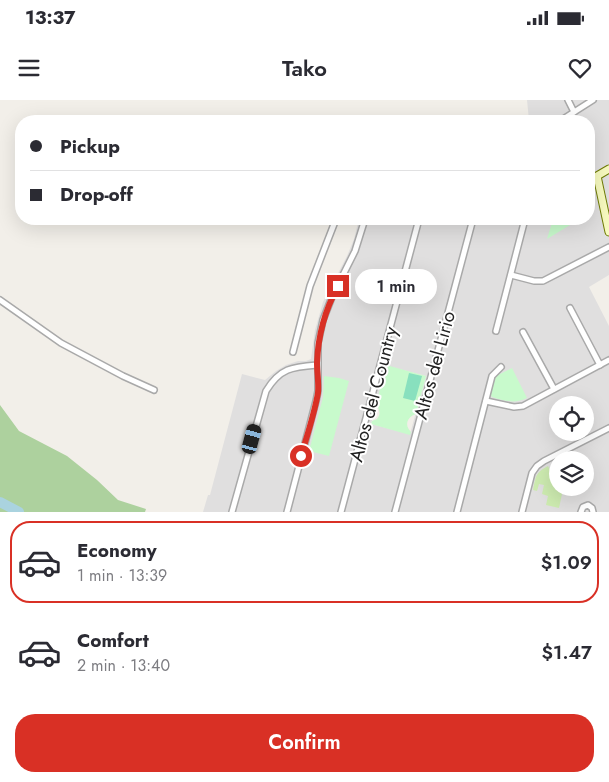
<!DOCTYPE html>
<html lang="en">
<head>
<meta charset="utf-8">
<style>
	:root { --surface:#fff; --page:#f7f7f7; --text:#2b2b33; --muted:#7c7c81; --line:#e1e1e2; --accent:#d93025 }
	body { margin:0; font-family:Jost,sans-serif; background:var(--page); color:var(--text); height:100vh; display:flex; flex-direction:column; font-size:19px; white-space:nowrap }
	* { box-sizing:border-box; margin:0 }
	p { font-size:16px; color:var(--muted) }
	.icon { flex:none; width:28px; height:28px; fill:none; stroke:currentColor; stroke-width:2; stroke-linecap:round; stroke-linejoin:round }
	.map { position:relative; height:412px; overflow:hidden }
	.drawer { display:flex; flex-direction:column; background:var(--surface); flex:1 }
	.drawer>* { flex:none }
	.hud { position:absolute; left:15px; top:15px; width:580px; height:110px; border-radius:20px; box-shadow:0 5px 20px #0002; display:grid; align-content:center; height:110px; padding:0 15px; background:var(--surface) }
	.controls { position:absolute; left:549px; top:296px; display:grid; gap:10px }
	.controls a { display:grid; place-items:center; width:45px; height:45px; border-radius:50%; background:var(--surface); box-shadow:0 5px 20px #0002; font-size:25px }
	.end { position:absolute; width:22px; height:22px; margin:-11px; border:6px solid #d93025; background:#fff; box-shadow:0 0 0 2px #fff }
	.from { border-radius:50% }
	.bubble { position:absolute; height:35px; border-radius:18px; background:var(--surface); box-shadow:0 5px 20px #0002; font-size:16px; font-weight:600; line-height:35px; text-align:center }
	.car { position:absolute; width:15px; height:30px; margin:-15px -8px; border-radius:6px; box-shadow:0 0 4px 1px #0007; background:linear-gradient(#222 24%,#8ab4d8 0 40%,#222 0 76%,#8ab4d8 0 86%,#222 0) }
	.hud b { display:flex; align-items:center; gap:18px; height:48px; font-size:19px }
	.hud b+b { border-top:1px solid var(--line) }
	.hud i { width:12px; height:12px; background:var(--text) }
	ul { padding:9px 0 0; list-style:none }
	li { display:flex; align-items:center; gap:15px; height:82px; margin:0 10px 8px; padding:0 5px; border:2px solid transparent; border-radius:20px }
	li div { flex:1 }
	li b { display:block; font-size:19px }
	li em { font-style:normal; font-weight:600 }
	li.on { border-color:var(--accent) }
	li>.icon { width:45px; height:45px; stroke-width:1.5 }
	.action { display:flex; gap:10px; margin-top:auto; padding:10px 15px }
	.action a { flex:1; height:58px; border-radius:20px; background:var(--accent); color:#fff; font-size:20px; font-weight:600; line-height:58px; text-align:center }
	.status { display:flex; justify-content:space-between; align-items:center; height:35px; padding:0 25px; background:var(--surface); direction:ltr }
	.status svg { height:14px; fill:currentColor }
	header { display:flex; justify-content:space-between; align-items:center; height:65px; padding:0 15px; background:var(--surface); font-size:22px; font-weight:600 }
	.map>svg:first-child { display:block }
	.residential { fill:#e0dfdf; fill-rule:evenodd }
	.grass { fill:#cdebb0 }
	.forest { fill:#add19e }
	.park { fill:#c8facc }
	.pitch { fill:#88e0be }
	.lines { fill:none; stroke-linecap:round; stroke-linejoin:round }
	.river { stroke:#aad3df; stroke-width:10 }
	.street-casing { stroke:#a9a9a9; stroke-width:8 }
	.secondary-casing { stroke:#707d05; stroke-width:9 }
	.street { stroke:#fff; stroke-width:5 }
	.secondary { stroke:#f7fabf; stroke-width:7 }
	.route { stroke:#d93025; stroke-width:6 }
	.labels { text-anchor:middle; stroke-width:4; stroke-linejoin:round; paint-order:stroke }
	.street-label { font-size:19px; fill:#222; stroke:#fff }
</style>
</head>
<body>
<div class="status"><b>13:37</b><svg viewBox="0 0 49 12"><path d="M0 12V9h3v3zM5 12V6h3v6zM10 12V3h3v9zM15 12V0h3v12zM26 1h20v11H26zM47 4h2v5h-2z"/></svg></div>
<header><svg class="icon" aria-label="menu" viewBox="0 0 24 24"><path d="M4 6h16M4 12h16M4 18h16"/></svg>Tako<svg class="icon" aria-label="heart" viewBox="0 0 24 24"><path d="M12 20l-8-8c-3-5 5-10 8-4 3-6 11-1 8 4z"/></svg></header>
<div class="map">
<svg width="609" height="412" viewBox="0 0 609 412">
	<rect width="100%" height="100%" fill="#f2efe9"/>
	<!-- residential -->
	<path class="residential" d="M527,0H609V175L589,187L609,226V412H203L208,395H210L242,274L265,280L276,271L286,265L298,261H306L311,259L315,230L323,202L347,156L354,139L359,119H589V21H530L529,20ZM387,266L426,276L410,334L371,324ZM558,305H585V332H558ZM558,360H585V388H558Z"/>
	<!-- grass -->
	<path class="grass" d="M548,366L557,385L558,388H559L562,394L559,408L546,405L548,396L542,394L544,385L539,384L537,391L533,390C536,376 535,373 548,366Z"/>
	<!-- forest -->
	<path class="forest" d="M0,305L19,331L67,356L97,380L118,400L146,409L145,412H0Z"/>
	<!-- park -->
	<g class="park">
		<path d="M553,119H574L575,122L547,139Z"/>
		<path d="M386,265L426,276L416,314C407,317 404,325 411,332L410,335L371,324L372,321L377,319C381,314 380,310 376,305Z"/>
		<path d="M512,268L527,298C515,304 504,301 492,297L490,294L496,276Z"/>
		<path d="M324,276L339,278L349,281L329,356L309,351L323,297Z"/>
	</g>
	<!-- pitch -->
	<path class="pitch" d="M409,273L422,276L415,301L403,298Z"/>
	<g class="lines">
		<!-- river -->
		<path class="river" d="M0,402L19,412"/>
		<!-- street casing -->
		<g class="street-casing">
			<g id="street">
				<path d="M568,0L574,12"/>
				<path d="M560,21L593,0"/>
				<path d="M589,81L597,76"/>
				<path d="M511,175L534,181H543L609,147"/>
				<path d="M0,200L61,243L123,276L154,290"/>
				<path d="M570,208L600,265"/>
				<path d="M496,231L525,119"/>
				<path d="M523,232L554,289"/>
				<path d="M293,252L310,186L336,119"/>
				<path d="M486,301L514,307L523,306L609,260"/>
				<path d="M232,412L266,291C280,268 292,267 317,265"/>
				<path d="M287,412L316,301L318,291V243L323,220L332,197L355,151L365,119"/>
				<path d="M341,412L419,119"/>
				<path d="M395,412L473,119"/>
				<path d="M457,412L492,276L501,267"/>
				<path d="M522,412L532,373L537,366L544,361L609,328"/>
				<path d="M581,412L583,407L588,405L592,408L593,412"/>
			</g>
		</g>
		<!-- secondary casing -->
		<g class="secondary-casing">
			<path id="secondary" d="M609,69L597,76L609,132"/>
		</g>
		<!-- street -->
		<use href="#street" class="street"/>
		<!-- secondary -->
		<use href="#secondary" class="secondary"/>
	</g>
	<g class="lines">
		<!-- route -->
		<path class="route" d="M301,356C307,336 314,315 318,293C319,283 317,273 317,263C318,235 325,210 338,186"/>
	</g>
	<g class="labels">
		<!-- street labels -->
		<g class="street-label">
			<text transform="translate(434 265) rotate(-75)" y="7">Altos del Lirio</text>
			<text transform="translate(373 294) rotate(-75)" y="7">Altos del Country</text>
		</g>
	</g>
</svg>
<div class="controls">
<a><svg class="icon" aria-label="locate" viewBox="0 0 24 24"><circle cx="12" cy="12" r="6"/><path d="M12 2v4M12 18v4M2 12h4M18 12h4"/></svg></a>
<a><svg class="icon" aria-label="layers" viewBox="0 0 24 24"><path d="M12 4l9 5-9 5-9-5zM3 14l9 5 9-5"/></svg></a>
</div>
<i class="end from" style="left:301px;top:356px"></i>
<i class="end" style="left:338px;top:186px"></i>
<div class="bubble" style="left:355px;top:169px;width:82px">1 min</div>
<i class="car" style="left:252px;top:339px;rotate:15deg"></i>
<div class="hud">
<b><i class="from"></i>Pickup</b>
<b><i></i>Drop-off</b>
</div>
</div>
<section class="drawer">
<ul>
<li class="on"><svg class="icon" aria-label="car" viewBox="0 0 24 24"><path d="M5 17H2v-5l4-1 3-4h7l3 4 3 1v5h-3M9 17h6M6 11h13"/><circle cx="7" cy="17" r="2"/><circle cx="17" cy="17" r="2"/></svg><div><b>Economy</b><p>1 min · 13:39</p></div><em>$1.09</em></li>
<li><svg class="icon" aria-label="car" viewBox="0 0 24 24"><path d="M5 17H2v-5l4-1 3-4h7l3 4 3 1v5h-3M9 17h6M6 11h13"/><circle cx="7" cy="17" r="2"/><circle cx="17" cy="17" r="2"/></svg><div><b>Comfort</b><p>2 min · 13:40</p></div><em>$1.47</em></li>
</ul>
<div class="action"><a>Confirm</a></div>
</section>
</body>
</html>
